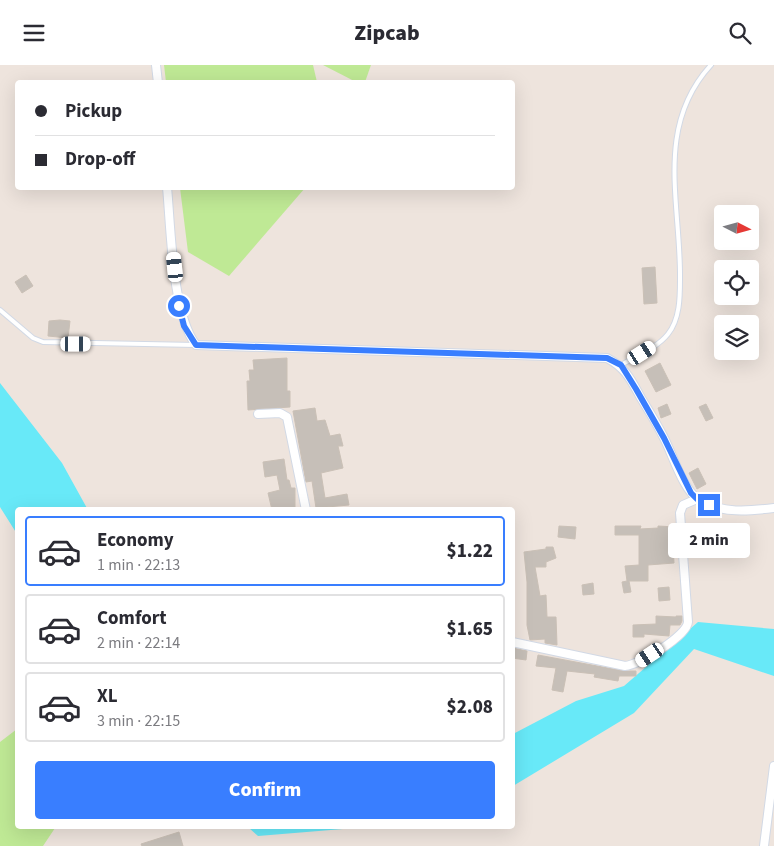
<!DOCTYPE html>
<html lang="en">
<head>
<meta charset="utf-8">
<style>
	:root { --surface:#fff; --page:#f7f7f7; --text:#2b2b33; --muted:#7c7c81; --line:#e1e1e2; --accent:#397eff }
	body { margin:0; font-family:"Source Sans 3",sans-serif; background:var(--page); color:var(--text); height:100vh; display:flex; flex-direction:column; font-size:19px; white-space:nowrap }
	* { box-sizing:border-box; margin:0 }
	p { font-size:16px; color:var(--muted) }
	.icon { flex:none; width:28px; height:28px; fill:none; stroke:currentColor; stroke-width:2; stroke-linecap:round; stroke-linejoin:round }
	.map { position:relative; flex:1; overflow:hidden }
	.side { position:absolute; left:15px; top:442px; width:500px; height:322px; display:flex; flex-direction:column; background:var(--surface); border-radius:5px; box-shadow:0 5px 20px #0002 }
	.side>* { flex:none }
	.hud { position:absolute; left:15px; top:15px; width:500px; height:110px; border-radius:5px; box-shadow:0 5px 20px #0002; display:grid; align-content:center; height:110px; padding:0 20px; background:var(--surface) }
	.needle { width:32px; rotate:96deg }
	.tools { position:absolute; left:714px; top:140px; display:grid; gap:10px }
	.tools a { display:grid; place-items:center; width:45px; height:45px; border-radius:5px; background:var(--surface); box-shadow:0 5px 20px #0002; font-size:25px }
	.end { position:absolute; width:22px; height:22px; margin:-11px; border:6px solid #397eff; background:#fff; box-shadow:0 0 0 2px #fff }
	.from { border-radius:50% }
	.bubble { position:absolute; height:35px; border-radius:5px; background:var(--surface); box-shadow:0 5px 20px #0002; font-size:16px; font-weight:800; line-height:35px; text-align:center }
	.car { position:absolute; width:15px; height:30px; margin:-15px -8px; border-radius:6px; box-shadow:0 0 4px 1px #0007; background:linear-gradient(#fff 24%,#345 0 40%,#fff 0 76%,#345 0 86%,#fff 0) }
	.hud b { display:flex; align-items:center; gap:18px; height:48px; font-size:19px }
	.hud b+b { border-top:1px solid var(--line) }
	.hud i { width:12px; height:12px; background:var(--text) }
	ul { padding:9px 0 0; list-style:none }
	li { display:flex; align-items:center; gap:15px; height:70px; margin:0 10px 8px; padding:0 10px; border:2px solid var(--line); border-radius:5px }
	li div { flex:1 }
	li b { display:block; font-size:19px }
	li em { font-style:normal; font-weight:800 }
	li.on { border-color:var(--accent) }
	li>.icon { width:45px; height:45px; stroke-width:1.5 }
	.button { display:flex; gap:10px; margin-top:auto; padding:10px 20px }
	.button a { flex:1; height:58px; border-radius:5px; background:var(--accent); color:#fff; font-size:20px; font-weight:800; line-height:58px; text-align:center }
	header { display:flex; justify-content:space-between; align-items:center; height:65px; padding:0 20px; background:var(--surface); font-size:22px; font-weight:800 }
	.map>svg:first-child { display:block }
	.green { fill:#bfe995 }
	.water { fill:#68e9f8 }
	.building { fill:#c6bfb8; stroke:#cac0b6 }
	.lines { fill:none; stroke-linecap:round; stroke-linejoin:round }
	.lane-casing { stroke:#d2d9e5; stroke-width:6 }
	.street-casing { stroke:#d2d9e5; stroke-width:10 }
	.lane { stroke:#fff; stroke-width:4 }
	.street { stroke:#fff; stroke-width:8 }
	.route { stroke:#397eff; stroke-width:6 }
</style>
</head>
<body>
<header><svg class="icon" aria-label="menu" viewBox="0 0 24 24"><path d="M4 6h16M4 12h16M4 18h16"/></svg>Zipcab<svg class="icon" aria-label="search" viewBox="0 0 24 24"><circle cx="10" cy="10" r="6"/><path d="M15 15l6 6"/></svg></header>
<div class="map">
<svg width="774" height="781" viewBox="0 0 774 781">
	<rect width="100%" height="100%" fill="#eee4dd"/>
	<!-- green -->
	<g class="green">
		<path d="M164,0H313L317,17H166Z"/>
		<path d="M323,0H371L365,17H356Z"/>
		<path d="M180,123V122L305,123L229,211L188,187Z"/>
		<path d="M17,664L18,762L55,763L43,781H0V677Z"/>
	</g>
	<!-- water -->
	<g class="water">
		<path d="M0,318L62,398L88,445H18L17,469L0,442Z"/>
		<path d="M698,557L774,564V611L694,584L634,648L513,721V669L576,636L624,621Z"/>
		<path d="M249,763H355L258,771Z"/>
	</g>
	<!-- building -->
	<g class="building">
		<path d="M655,202L657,238L644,239L642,203Z"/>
		<path d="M26,210L33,221L22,228L15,217Z"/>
		<path d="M60,255L70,256L68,273L48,271L49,256Z"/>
		<path d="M287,293V326H290V342L248,345L247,316H250L249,305H254L253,295Z"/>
		<path d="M660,298L671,320L656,327L645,306Z"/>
		<path d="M667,339L671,349L661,353L658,343Z"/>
		<path d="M706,339L713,353L706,356L699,342Z"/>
		<path d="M315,343L317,356L325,355L330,371L340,369L343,381H338L343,403L321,408L325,433L347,429L349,440L316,443L312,416L306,417L293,346Z"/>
		<path d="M284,394L287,415H289L291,423H295V445H272L268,428L280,425L277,410L265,412L263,397Z"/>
		<path d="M698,403L706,419L697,424L689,408Z"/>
		<path d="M559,461L576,462L575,474L558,472Z"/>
		<path d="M615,461H641L640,464L658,463V461L675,462L677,479H673L674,498L648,500V516H629L631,527L624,528L622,517L627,516L625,501L639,500V470H615Z"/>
		<path d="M546,482H553L556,493L546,497V502H535L540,531L546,530L547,552H556L557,580L545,578V574L530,575L527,560V517L524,487L546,484Z"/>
		<path d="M593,518L594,529L583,530L582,520Z"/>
		<path d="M669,522L670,535L659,536L658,523Z"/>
		<path d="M656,551L676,552V551H682V556L680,560H670L669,571L644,569V572H633V560L656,559Z"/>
		<path d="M513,583L527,586L526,595L512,593Z"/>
		<path d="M538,590L624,606H636V611H619L618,616L594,612L595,609L567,606L563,627L552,625L556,603L536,601Z"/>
		<path d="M179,767L183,781H142L141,779Z"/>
	</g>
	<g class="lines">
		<!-- lane casing -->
		<g class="lane-casing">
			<g id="lane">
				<path d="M0,245L33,273L43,277L196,280"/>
				<path d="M621,300C636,291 657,283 668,269C680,254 680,232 680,214C681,139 654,62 711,0"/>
			</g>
		</g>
		<!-- street casing -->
		<g class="street-casing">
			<g id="street">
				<path d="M156,0L158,18"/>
				<path d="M167,122C171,164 172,249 196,280L607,293C626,303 631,315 641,333C649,346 657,359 664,373C673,390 683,425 699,435C721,449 750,446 774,443"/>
				<path d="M258,349L280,348L287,352L306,445"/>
				<path d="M512,577L625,601C639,600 687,571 688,557L680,448L683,440L697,434"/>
				<path d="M764,781L774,701"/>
			</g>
		</g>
		<!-- lane -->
		<use href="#lane" class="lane"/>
		<!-- street -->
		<use href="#street" class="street"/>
	</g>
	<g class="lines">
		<!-- route -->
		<path class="route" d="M179,241L184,261L196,280L607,293L621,300L636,324L664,373L691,428L697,434L709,440"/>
	</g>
</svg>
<div class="tools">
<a><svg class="needle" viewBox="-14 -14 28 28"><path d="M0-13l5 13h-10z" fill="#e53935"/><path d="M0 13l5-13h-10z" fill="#7c7c81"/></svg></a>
<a><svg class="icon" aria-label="locate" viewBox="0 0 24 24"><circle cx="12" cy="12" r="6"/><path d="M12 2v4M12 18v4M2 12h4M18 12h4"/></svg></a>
<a><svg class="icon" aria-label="layers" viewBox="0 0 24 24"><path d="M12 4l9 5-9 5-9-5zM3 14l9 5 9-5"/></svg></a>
</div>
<i class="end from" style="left:179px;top:241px"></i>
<i class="end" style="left:709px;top:440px"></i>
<div class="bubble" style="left:668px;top:458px;width:82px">2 min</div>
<i class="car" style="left:175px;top:202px;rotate:354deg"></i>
<i class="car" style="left:76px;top:279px;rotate:90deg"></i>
<i class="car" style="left:642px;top:288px;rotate:58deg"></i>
<i class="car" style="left:650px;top:590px;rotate:236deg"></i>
<div class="hud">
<b><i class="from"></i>Pickup</b>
<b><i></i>Drop-off</b>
</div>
<section class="side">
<ul>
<li class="on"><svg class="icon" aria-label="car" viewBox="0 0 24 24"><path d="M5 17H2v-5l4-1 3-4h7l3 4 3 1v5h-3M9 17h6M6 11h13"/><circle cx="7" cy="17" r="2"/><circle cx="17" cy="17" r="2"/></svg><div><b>Economy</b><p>1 min · 22:13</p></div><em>$1.22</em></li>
<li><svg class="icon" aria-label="car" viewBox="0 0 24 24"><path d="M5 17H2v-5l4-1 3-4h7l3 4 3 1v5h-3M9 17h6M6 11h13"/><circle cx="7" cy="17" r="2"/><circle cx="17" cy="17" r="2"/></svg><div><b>Comfort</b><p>2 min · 22:14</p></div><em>$1.65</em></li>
<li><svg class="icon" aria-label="car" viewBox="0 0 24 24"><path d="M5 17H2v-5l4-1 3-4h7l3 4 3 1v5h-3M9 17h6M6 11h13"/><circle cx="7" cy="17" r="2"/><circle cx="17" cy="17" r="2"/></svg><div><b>XL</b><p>3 min · 22:15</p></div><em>$2.08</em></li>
</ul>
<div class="button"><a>Confirm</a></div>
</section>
</div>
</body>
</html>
